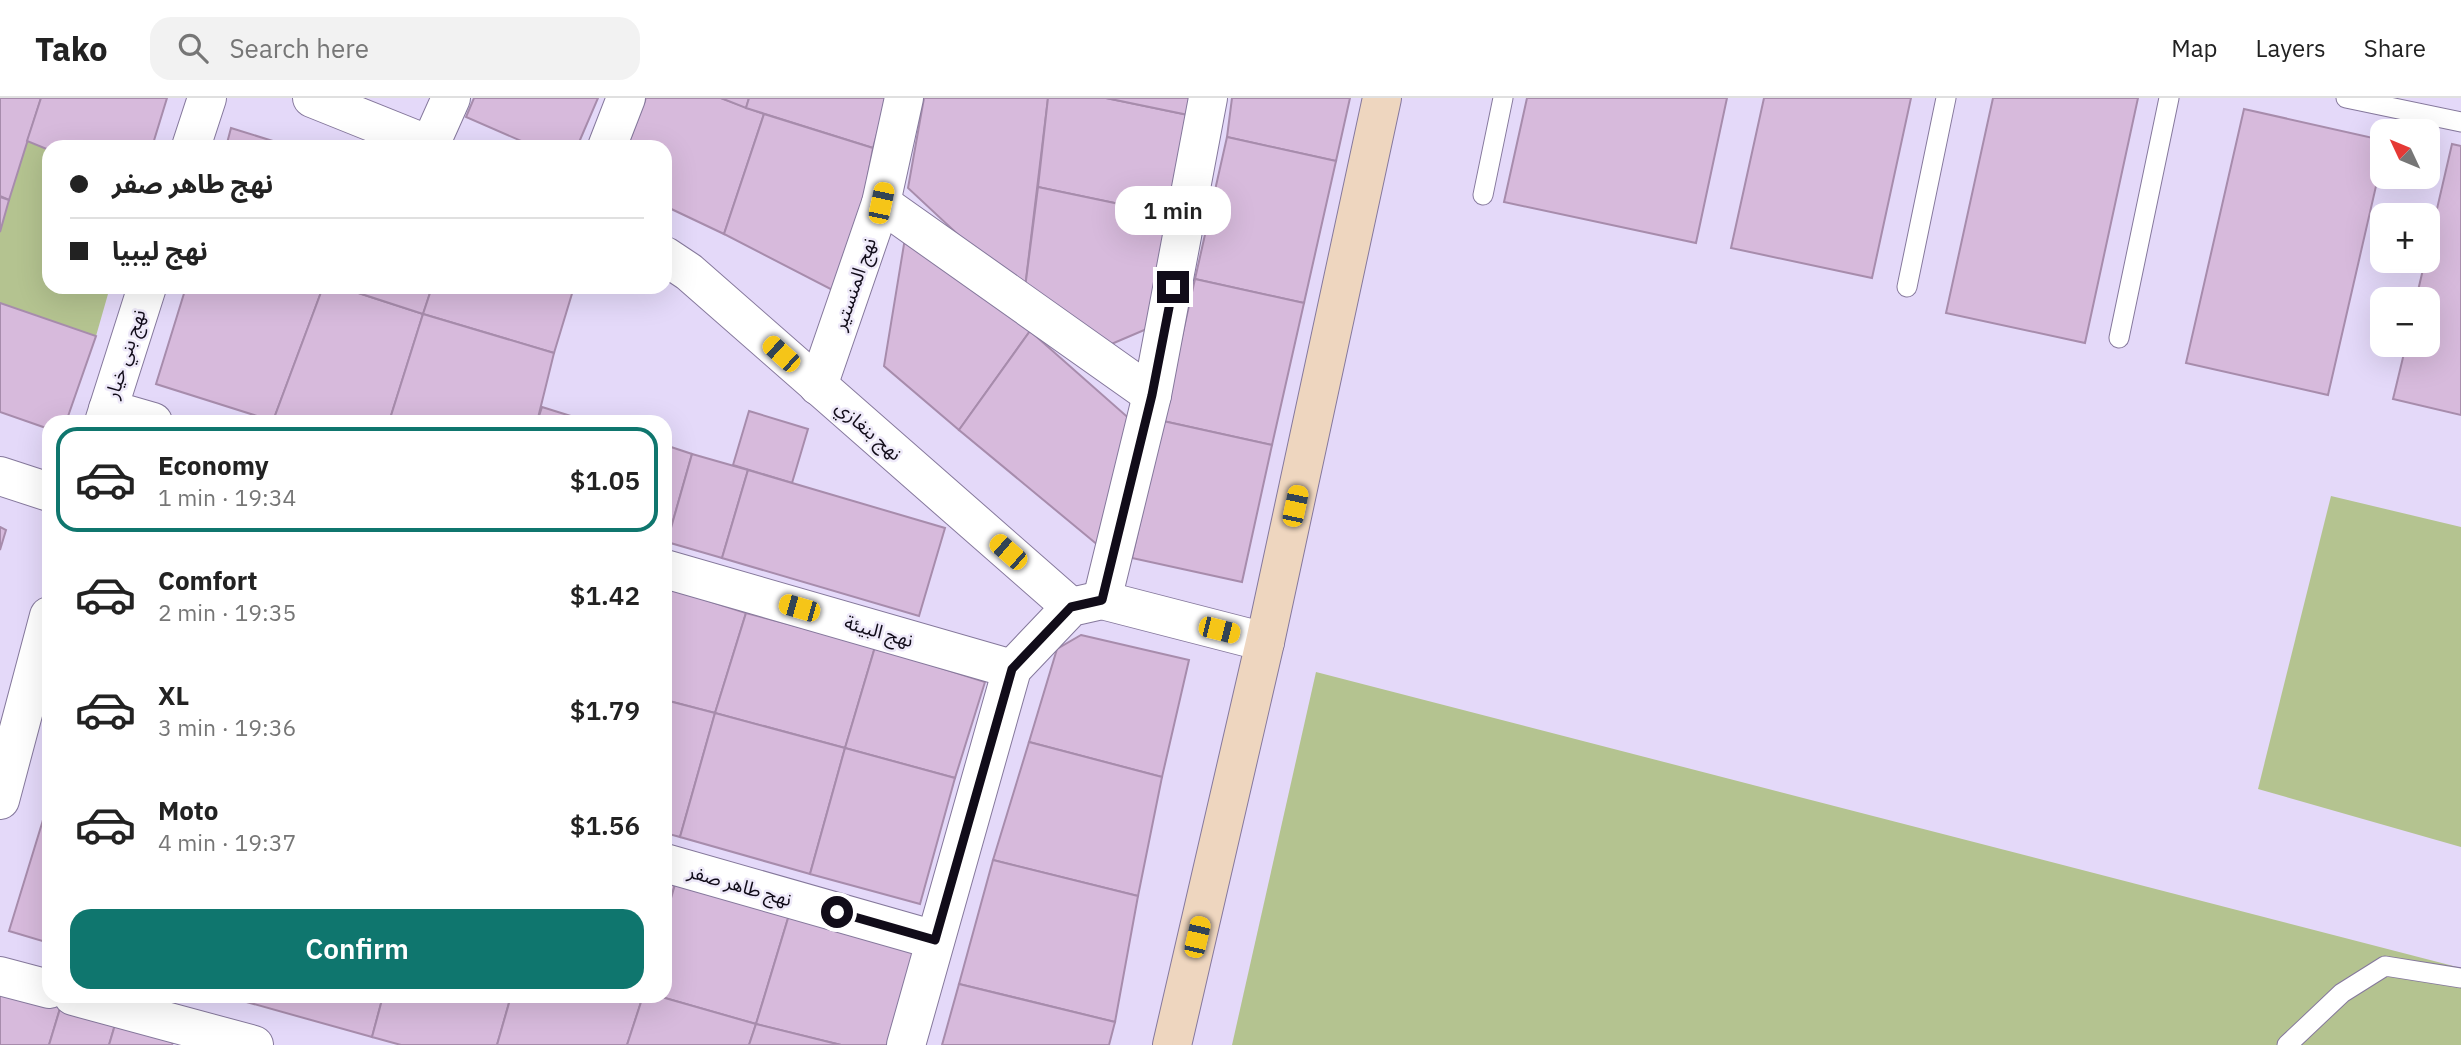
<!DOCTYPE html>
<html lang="en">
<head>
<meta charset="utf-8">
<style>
	:root { --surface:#fff; --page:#f2f2f2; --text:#222; --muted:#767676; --line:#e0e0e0; --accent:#0f766e }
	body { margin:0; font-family:"IBM Plex Sans","Noto Sans Arabic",sans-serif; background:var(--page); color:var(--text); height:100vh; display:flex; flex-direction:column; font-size:26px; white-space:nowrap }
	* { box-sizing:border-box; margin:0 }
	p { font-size:23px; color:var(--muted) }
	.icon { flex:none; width:38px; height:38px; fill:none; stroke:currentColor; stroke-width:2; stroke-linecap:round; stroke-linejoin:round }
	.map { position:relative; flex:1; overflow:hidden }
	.side { position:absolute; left:42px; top:317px; width:630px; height:588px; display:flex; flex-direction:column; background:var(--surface); border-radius:21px; box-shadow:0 7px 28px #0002 }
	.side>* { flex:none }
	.banner { position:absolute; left:42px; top:42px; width:630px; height:154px; border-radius:21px; box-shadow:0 7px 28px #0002; display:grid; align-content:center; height:154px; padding:0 28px; background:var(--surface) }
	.needle { width:46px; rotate:314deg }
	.controls { position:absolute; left:2370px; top:21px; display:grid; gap:14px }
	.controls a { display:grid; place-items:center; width:70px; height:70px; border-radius:14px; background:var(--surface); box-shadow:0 7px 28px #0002; font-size:35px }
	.end { position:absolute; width:32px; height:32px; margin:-16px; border:9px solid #110c19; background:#fff; box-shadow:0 0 0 4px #fff }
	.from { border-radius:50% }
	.bubble { position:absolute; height:49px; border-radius:21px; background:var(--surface); box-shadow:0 7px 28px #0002; font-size:23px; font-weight:600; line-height:49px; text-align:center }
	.car { position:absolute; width:21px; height:42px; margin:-21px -10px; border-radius:9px; box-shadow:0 0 5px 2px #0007; background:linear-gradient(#f5c518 24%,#345 0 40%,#f5c518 0 76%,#345 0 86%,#f5c518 0) }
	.banner b { display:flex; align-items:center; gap:24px; height:66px; font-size:26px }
	.banner b+b { border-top:2px solid var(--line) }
	.banner i { width:18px; height:18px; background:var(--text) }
	ul { padding:12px 0 0; list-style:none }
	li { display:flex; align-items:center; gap:21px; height:105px; margin:0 14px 10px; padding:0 14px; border:4px solid transparent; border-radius:21px }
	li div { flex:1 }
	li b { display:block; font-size:26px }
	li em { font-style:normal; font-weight:600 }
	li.selected { border-color:var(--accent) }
	li>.icon { width:63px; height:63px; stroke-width:1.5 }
	.cta { display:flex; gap:14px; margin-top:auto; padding:14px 28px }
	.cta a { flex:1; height:80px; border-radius:21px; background:var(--accent); color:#fff; font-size:28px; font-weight:600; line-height:80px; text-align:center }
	header { display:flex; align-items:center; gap:42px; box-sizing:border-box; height:98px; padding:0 35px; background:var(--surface); border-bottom:2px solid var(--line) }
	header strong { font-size:33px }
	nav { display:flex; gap:38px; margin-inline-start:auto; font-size:24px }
	.search { width:490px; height:63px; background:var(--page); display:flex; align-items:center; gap:18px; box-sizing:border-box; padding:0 24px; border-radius:21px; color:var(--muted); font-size:26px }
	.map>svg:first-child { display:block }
	.green { fill:#b4c390 }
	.building { fill:#d7badc; stroke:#a78cac; stroke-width:2 }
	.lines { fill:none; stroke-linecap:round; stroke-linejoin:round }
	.lane-casing { stroke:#85789c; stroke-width:21 }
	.street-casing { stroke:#85789c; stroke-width:40 }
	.secondary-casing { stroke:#85789c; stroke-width:40 }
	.lane { stroke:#fff; stroke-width:19 }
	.street { stroke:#fff; stroke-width:38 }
	.secondary { stroke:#eed6bf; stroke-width:38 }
	.route { stroke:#110c19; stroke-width:9 }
	.labels { text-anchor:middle; stroke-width:5; stroke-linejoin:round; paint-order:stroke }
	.street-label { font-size:19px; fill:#110c19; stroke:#eee9f9 }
</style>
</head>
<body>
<header>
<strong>Tako</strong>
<div class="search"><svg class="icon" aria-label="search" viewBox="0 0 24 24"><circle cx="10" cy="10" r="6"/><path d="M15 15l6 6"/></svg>Search here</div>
<nav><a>Map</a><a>Layers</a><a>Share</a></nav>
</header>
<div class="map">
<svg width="2461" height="947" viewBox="0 0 2461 947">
	<rect width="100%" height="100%" fill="#e4d9f9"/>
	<!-- green -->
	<g class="green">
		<path d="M27,43L49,52V189H110L96,238L0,205V133Z"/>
		<path d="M2331,398L2461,429V749L2258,691Z"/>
		<path d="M1316,574L2461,870V947H1232Z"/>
	</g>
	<!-- building -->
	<g class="building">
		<path d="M0,0H41L9,102L0,98Z"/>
		<path d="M41,0H167L152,49H49V52L27,43Z"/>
		<path d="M474,0H598L577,49H535L466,19Z"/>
		<path d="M646,0H721L764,16L724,136L665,108V49H627Z"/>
		<path d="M721,0H749L746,10Z"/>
		<path d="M749,0H887L873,50L746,10Z"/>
		<path d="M924,0H1048L1024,198L908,90Z"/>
		<path d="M1048,0H1106L1193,18L1172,117L1038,89Z"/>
		<path d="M1106,0H1196L1193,18Z"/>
		<path d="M1232,0H1350L1336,63L1227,39Z"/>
		<path d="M1527,0H1727L1696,145L1504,104Z"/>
		<path d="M1764,0H1911L1872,180L1731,150Z"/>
		<path d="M1993,0H2138L2085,245L1946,215Z"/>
		<path d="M2244,11L2382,42V62L2328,297L2186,265Z"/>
		<path d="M764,16L873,50L846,199L724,136Z"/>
		<path d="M231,30L292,49H226Z"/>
		<path d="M1227,39L1336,63L1304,205L1195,181Z"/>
		<path d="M2452,46L2461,48V317L2393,301L2406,247H2427V201H2416L2425,163H2427V154Z"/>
		<path d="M1038,89L1172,117L1149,230L1095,253L1024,198Z"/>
		<path d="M0,99L9,102L0,134Z"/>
		<path d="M906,134L1030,233L959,332L884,268Z"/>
		<path d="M1195,181L1304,205L1272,347L1163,323Z"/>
		<path d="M186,189H323L273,323L156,286Z"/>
		<path d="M323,189H340L423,216L389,324L273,323Z"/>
		<path d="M340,189H432L423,216Z"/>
		<path d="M432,189H574L554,255L423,216Z"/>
		<path d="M0,205L96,238L66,324H49V331L0,314Z"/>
		<path d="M423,216L554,255L537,324H389Z"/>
		<path d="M1030,233L1132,323L1105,453L959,332Z"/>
		<path d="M542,309L590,324H537Z"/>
		<path d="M749,313L808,331L792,385L733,367Z"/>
		<path d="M1163,323L1272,347L1242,484L1132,460Z"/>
		<path d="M665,347L692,356L667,444H665Z"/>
		<path d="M692,356L748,372L722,460L667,444Z"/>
		<path d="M748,372L945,430L919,518L722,460Z"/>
		<path d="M0,429L6,432L0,452Z"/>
		<path d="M665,489L746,515L715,615L665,602Z"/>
		<path d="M746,515L875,549L845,650L715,615Z"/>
		<path d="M1081,537L1189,562L1162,679L1029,644L1057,551Z"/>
		<path d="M875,549L985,584L955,680L845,650Z"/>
		<path d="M665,602L715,615L680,739L665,735Z"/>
		<path d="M715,615L845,650L810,776L680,739Z"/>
		<path d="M1029,644L1162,679L1138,798L993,762Z"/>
		<path d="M845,650L955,680L920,806L810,776Z"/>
		<path d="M49,700V724L43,722Z"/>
		<path d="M43,722L49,724V845L9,833Z"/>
		<path d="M993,762L1138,798L1115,924L959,886Z"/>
		<path d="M665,780L676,783L665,821Z"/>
		<path d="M676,783L789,817L756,926L658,898H665V821Z"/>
		<path d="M789,817L920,846L897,947H841L756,926Z"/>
		<path d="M0,883L62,904L49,947H0Z"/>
		<path d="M959,886L1115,924L1109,947H942Z"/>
		<path d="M245,898H383L372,939L243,903Z"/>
		<path d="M383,898H511L497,947H401L372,939Z"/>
		<path d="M511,898H643L627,947H497Z"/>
		<path d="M643,898H658L756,926L749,947H627Z"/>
		<path d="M62,904L117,920L109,947H49Z"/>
		<path d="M117,920L176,935L172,947H109Z"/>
		<path d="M756,926L841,947H749Z"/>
	</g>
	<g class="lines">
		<!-- lane casing -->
		<g class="lane-casing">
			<g id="lane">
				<path d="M2346,0L2461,24"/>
				<path d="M1483,97L1503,0"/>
				<path d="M1907,189L1946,0"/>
				<path d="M2119,240L2169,0"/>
				<path d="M2287,947L2342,895L2385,868L2461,880"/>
			</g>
		</g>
		<!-- street casing -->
		<g class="street-casing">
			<g id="street">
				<path d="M312,0L434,49"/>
				<path d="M430,47L451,0"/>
				<path d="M191,49L207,0"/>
				<path d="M607,49L626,0"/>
				<path d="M881,105L1152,297"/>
				<path d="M665,158L689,174L1071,509"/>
				<path d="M818,288L881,105L904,0"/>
				<path d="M108,311L153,324"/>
				<path d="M104,324L147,189"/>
				<path d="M0,378L49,394"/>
				<path d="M665,471L1012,571"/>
				<path d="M1102,502L1152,297L1208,0"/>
				<path d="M0,702L49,518"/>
				<path d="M665,765L935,842"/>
				<path d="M0,878L49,891"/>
				<path d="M73,898L254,947"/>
				<path d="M906,947L1012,571L1071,509L1102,502L1265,544"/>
			</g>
		</g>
		<!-- secondary casing -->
		<g class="secondary-casing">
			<path id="secondary" d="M1172,947L1265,544L1382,0"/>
		</g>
		<!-- lane -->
		<use href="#lane" class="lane"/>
		<!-- street -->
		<use href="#street" class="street"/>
		<!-- secondary -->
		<use href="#secondary" class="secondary"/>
	</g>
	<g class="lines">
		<!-- route -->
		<path class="route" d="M837,814L935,842L1012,571L1071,509L1102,502L1152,297L1173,189"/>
	</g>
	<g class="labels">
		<!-- street labels -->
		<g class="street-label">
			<text transform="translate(854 186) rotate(-71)" y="7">نهج المنستير</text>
			<text transform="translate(125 256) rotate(-72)" y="7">نهج بني خيار</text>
			<text transform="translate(869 332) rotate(41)" y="7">نهج بنغازي</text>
			<text transform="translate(879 533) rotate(16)" y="7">نهج البيئة</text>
			<text transform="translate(740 787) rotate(16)" y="7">نهج طاهر صفر</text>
		</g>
	</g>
</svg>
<div class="controls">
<a><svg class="needle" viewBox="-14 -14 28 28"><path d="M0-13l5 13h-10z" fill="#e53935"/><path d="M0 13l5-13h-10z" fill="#767676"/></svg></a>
<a>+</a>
<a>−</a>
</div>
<i class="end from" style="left:837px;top:814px"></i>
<i class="end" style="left:1173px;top:189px"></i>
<div class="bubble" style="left:1115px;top:88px;width:116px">1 min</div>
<i class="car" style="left:881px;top:105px;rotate:12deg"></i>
<i class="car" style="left:781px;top:256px;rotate:312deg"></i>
<i class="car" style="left:1295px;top:408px;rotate:12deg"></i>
<i class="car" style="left:1008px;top:454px;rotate:311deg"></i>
<i class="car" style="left:799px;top:510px;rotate:286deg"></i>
<i class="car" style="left:1219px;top:532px;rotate:104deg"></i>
<i class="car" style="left:1197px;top:839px;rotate:13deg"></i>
<div class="banner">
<b><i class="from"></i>نهج طاهر صفر</b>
<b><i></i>نهج ليبيا</b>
</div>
<section class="side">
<ul>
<li class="selected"><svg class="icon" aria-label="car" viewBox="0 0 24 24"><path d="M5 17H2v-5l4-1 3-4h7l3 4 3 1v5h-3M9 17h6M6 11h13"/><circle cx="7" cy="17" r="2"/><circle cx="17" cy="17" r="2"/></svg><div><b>Economy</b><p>1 min · 19:34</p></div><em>$1.05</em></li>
<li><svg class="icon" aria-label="car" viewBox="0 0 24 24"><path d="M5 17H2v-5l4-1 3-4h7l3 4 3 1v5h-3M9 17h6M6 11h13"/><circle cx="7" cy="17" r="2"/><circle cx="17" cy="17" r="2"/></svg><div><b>Comfort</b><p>2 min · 19:35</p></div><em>$1.42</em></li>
<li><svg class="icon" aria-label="car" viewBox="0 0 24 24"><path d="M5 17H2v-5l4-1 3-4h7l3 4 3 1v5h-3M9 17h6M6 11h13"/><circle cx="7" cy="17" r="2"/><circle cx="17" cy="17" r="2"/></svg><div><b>XL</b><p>3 min · 19:36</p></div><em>$1.79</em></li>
<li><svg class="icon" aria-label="car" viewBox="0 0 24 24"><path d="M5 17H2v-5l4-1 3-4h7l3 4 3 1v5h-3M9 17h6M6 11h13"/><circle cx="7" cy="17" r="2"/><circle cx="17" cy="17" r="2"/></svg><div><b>Moto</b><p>4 min · 19:37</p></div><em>$1.56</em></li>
</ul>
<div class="cta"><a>Confirm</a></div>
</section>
</div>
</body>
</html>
